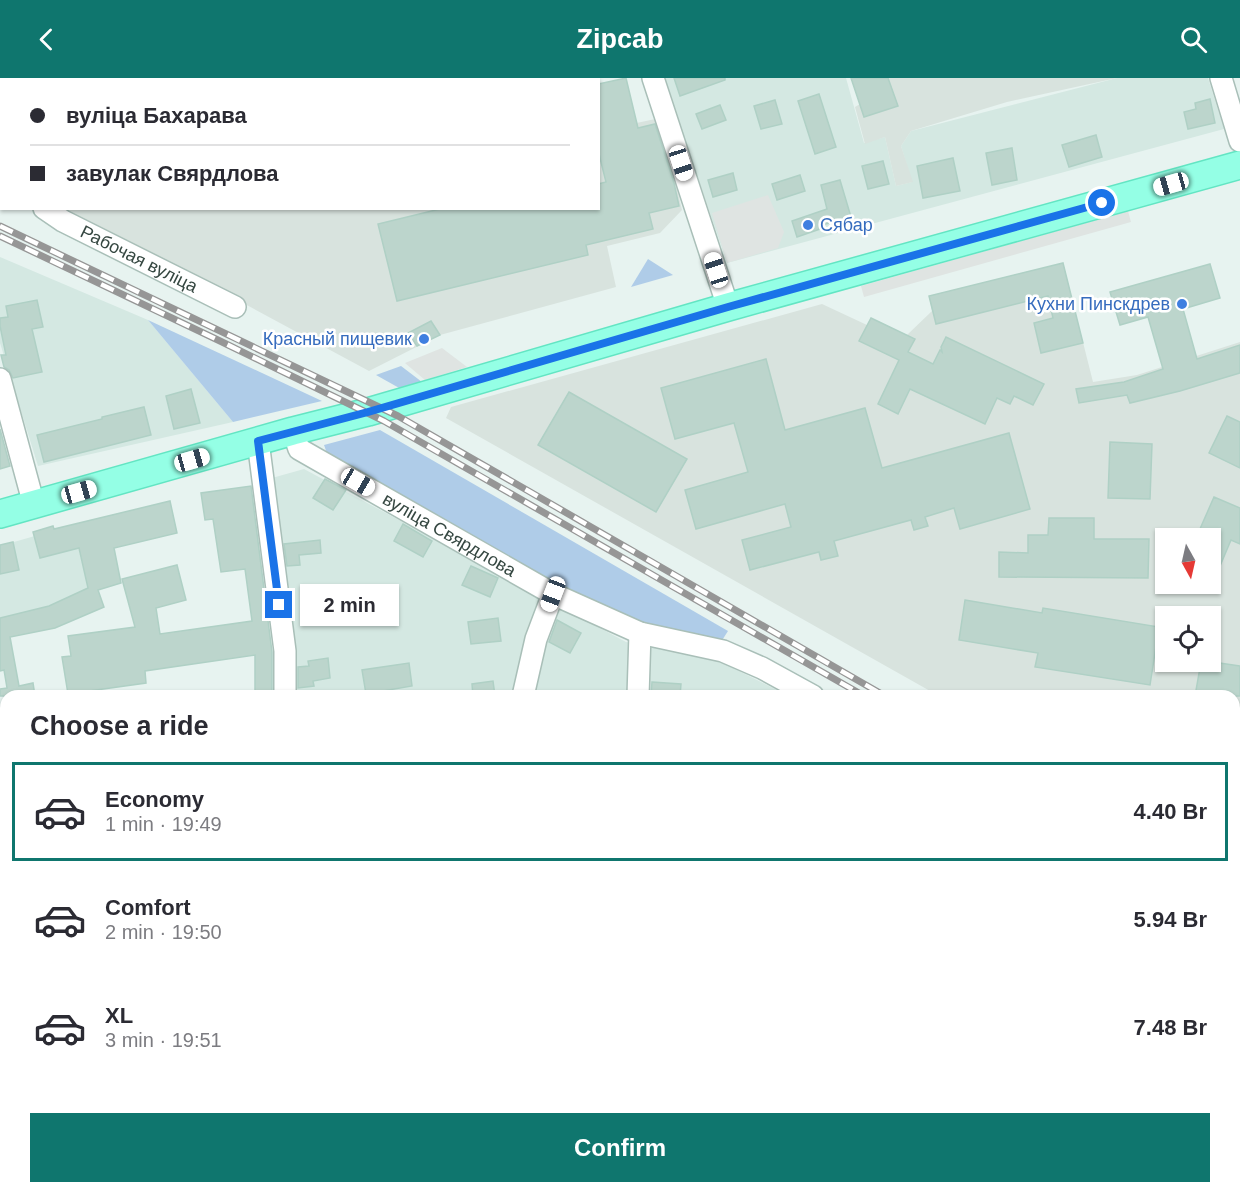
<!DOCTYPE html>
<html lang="en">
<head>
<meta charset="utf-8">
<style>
	:root { --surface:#fff; --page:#f7f7f7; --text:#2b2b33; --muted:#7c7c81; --line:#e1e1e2; --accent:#0f766e }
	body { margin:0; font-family:Arial,sans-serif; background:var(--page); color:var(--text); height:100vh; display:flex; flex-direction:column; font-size:22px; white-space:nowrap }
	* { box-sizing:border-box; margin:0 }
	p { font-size:20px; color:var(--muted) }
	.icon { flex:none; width:33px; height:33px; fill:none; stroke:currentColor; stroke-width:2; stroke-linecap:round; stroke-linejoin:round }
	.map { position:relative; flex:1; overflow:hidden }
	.side { position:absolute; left:0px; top:612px; width:1240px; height:504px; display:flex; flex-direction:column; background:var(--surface); border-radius:18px 18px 0 0; box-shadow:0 2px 4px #0004 }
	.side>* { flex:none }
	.guide { position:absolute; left:0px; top:0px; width:600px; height:132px; box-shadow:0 2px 4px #0004; display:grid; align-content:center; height:132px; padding:0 30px; background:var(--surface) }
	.needle { width:39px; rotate:172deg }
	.fabs { position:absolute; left:1155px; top:450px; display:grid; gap:12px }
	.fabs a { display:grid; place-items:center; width:66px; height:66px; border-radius:0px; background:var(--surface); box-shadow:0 2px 4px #0004; font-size:30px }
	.end { position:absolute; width:27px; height:27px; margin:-14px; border:8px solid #1a73e8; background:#fff; box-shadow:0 0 0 3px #fff }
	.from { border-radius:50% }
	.bubble { position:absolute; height:42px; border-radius:0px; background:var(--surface); box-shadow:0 2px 4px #0004; font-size:20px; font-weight:600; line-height:42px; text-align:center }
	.car { position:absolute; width:18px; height:36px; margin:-18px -9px; border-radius:8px; box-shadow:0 0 4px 2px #0007; background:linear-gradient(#fff 24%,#345 0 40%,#fff 0 76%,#345 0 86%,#fff 0) }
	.guide b { display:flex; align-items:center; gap:21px; height:57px; font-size:22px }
	.guide b+b { border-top:2px solid var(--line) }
	.guide i { width:15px; height:15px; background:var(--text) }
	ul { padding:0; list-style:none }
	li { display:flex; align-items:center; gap:18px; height:99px; margin:0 12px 9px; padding:0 18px; border:3px solid transparent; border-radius:0px }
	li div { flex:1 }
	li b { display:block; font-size:22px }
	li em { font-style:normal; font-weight:600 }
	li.on { border-color:var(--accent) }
	li>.icon { width:54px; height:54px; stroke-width:1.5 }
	h2 { padding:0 30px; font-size:27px; line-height:72px }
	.primary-button { display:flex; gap:12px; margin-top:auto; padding:12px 30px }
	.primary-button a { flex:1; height:69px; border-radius:0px; background:var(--accent); color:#fff; font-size:24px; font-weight:600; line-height:69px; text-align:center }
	header { display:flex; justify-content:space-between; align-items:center; height:78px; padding:0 30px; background:var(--accent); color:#fff; font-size:27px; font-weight:600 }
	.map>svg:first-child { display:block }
	.residential { fill:#d4e8e2 }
	.industrial { fill:#d8e3de; fill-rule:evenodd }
	.education { fill:#d0ede6 }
	.green { fill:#afcce8 }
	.parking { fill:#dfe4e2 }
	.building { fill:#bcd5cc; stroke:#afd0c5; stroke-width:1.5 }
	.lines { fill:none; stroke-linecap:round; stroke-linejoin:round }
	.minor-casing { stroke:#a9bfb8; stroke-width:24 }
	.major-casing { stroke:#63e5c3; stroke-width:30 }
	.minor { stroke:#fff; stroke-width:21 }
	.major { stroke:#94ffe5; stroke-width:27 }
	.rail-casing { stroke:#969696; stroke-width:7 }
	.rail { stroke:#fff; stroke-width:4.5; stroke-dasharray:14; stroke-linecap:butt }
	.route { stroke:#1a73e8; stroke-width:8 }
	.shop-dot { fill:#3f7fe0; stroke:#fff; stroke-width:2 }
	.labels { text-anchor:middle; stroke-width:5; stroke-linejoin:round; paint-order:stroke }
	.shop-label { font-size:18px; fill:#366cbe; stroke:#fff; text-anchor:end }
	.street-label { font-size:18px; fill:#354741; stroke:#fff }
</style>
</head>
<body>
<header><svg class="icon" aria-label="back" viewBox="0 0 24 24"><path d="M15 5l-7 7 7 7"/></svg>Zipcab<svg class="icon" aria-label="search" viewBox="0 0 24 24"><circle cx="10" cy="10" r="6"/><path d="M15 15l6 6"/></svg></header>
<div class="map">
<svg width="1240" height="1116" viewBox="0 0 1240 1116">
	<rect width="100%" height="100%" fill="#e7f3f0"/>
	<!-- residential -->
	<g class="residential">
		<path d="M664,0H846L864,65L885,59L896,108L912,104L901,68L911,53L1117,0H1208L1224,51L727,185Z"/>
		<path d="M0,179L148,242L233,344L38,388L0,265Z"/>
		<path d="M304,391L626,564L721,584L789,618H297L296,576L272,400Z"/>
		<path d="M73,447L88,510L49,528L5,539L0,555V468Z"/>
		<path d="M1234,869L1240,872V977L1235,976Z"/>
		<path d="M1235,1024L1240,1025V1116H1168L1166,1110H1234Z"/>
		<path d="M84,1110H222L223,1116H85Z"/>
		<path d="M364,1110H701L700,1116H365Z"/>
		<path d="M727,1110H877L878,1116H726Z"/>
		<path d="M902,1110H1141L1142,1116H902Z"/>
	</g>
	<!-- industrial -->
	<g class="industrial">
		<path d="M0,0H553L554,1L2,2L1,89L0,88Z"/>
		<path d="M851,0H1117L1007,24L911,53L901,68L913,104L896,108L885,59L865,66L855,29L860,26Z"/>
		<path d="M660,40L682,132L660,155L607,168L616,209L440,257L369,293L180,191L62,131L598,130L599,53Z"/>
		<path d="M1063,185L1093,304L1137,297L1240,264V799L1234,796V618H939L446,340L451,329L822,226L867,247L871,240L907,257L932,233L929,218ZM1166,460H1210V506H1166ZM1166,538H1210V584H1166Z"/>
	</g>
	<!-- education -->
	<path class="education" d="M222,1110H364L365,1116H223Z"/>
	<!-- green -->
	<g class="green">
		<path d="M648,181L673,197L631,209Z"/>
		<path d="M148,242L322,323L233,344Z"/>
		<path d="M401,288L422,304L401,311L376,297Z"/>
		<path d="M380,352L728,553L721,564L642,545L561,509L328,378L324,367Z"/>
	</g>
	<!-- parking -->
	<g class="parking">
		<path d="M768,117L784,154L778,170L727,185L712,135Z"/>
		<path d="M1128,133L1131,144L864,219L861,208Z"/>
		<path d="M442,270L467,289L425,302L405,285Z"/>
	</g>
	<!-- building -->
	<g class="building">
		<path d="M626,0L638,50L655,46L674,105L679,128L649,135L653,151L586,167L588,177L397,223L378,146L444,130H598V106L606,104L598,72V6Z"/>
		<path d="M674,0H725V2L680,18Z"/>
		<path d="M851,0H888L898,28L864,39Z"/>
		<path d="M819,16L836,69L815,76L798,23Z"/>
		<path d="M1210,21L1215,45L1188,51L1184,34L1196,31L1195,25Z"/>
		<path d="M775,22L782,46L761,51L754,28Z"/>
		<path d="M720,27L726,42L702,51L696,36Z"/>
		<path d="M1096,57L1102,79L1069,89L1062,67Z"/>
		<path d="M1012,70L1017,102L992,107L986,75Z"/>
		<path d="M953,80L960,113L923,120L917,88Z"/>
		<path d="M883,83L889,106L868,111L862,88Z"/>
		<path d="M733,95L737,112L713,119L708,102Z"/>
		<path d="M800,97L805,113L777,122L772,106Z"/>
		<path d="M840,102L851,139L822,147L823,150L797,159L792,143L827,131L821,107Z"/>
		<path d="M1063,185L1083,265L1041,275L1034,245L1053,240L1048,218L936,246L929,218Z"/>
		<path d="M1210,186L1220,220L1183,231L1197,281L1240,267V295L1180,313L1130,325L1127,317L1079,325L1076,311L1124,304L1163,291L1148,239L1120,247L1110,214Z"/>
		<path d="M37,222L43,249L32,251L42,294L13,300L9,292L4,289L1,277H6L0,248V240L8,239L6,228Z"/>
		<path d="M871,240L915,261L908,274L933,286L940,272L942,274L941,269L946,259L1044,306L1033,327L1014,318L1010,326L997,320L985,346L910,311L898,336L878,326L899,282L859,263Z"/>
		<path d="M431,243L440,257L417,268L408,255Z"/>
		<path d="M766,281L785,352L865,330L882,390L1009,355L1030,431L960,451L954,430L925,439L928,448L914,452L911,442L834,463L838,478L821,482L819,474L750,492L742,462L791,449L785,426L696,451L685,412L748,394L734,345L675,361L661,310Z"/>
		<path d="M191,311L200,345L174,351L166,318Z"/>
		<path d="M569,314L687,381L656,434L538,367Z"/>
		<path d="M144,329L151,357L44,384L37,357L102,341V339Z"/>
		<path d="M1227,338L1240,344V390L1209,375Z"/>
		<path d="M0,351L10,388L0,391Z"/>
		<path d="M1110,364L1152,366L1150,421L1108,420Z"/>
		<path d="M325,401L346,412L333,432L313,420Z"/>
		<path d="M251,408L272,574V618H255V577L145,593L146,605L68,616L62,579L71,578L68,558L135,549L122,501L177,487L186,522L156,530L160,556L252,543L245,491L221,494L213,441L205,442L201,415Z"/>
		<path d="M1214,419L1240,430V466L1231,462L1220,488L1210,483V460H1196Z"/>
		<path d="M170,423L177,455L114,470L121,505L98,512L104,529L55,550L10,559L19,608L33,605L35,618H0V611L7,610L4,592L0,593V540L49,528L88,510L79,470L40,480L33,454L53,448L54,451Z"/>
		<path d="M1049,440H1094V461H1149L1148,500L999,499V474L1028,475V457H1048Z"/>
		<path d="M403,446L432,463L423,479L394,463Z"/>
		<path d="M320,462L321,475L299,477L300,487L287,488L284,466Z"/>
		<path d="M13,464L19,492L0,496V467Z"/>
		<path d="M471,488L498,500L490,519L462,507Z"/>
		<path d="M375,508L380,541L358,545L353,511Z"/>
		<path d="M965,522L1042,535L1043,530L1159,549L1150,607L1035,589L1038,575L959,562Z"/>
		<path d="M498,540L501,563L471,566L468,544Z"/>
		<path d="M557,542L581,555L570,575L549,564Z"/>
		<path d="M328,580L330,600L313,603L314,608L298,610V589L309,588L308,583Z"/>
		<path d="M1201,584H1213L1240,588V618H1195Z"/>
		<path d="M409,585L412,608L366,616L362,592Z"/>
		<path d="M493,603L495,618H473L472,606Z"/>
		<path d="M652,604L681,606L680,618H651Z"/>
	</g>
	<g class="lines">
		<!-- minor casing -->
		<g class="minor-casing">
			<g id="minor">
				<path d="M653,0L728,229"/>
				<path d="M1221,0L1240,63"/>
				<path d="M0,102L2,103"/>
				<path id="s1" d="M44,130L63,143L235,229"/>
				<path d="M0,301L34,427"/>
				<path id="s2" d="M293,353L299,371L553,516L640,555L723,573L762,590L813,618"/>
				<path d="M258,363L285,573V618"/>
				<path d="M523,618L536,561L553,516"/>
				<path d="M638,618L640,555"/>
				<path d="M1234,852L1240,855"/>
				<path d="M889,1110V1116"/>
				<path d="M1151,1110L1152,1116"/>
				<path d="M714,1116V1110"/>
			</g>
		</g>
		<!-- major casing -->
		<g class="major-casing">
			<g id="major">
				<path d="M0,436L293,353L368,334L728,229L1240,87"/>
				<path d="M0,961H6"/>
				<path d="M1234,1004H1240"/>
			</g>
		</g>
		<!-- minor -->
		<use href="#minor" class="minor"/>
		<!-- major -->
		<use href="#major" class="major"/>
		<!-- rail casing -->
		<g class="rail-casing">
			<g id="rail">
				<path d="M0,148L398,338L885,618"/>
				<path d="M0,158L220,263L384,343L864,618"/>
				<path d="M1234,764L1240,767"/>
				<path d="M1234,818L1240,822"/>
				<path d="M1234,830L1240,833"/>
			</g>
		</g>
		<!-- rail -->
		<use href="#rail" class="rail"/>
	</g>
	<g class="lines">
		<!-- route -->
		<path class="route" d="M279,527L258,363L368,334L728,229L1102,125"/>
	</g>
	<!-- markers -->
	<g class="shop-dot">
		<circle cx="808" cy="147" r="6"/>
		<circle cx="1182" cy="226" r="6"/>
		<circle cx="424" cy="261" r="6"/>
	</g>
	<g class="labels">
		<!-- shop labels -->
		<g class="shop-label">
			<text x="820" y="153" text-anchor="start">Сябар</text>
			<text x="1170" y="232">Кухни Пинскдрев</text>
			<text x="412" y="267">Красный пищевик</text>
		</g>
		<!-- street labels -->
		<g class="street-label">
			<text dy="6" stroke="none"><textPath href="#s1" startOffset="108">Рабочая вуліца</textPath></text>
			<text dy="6" stroke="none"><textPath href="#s2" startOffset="192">вуліца Свярдлова</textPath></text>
		</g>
	</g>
</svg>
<div class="fabs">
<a><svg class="needle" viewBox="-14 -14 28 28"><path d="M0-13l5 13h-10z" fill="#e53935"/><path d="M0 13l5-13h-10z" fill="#7c7c81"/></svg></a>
<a><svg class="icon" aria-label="locate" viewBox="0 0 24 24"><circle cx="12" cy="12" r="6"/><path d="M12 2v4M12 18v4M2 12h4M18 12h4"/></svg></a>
</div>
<i class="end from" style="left:1102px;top:125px"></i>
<i class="end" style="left:279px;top:527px"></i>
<div class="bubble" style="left:300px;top:506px;width:99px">2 min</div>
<i class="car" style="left:681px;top:85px;rotate:162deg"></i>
<i class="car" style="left:1171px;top:106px;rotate:254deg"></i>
<i class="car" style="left:716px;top:192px;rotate:342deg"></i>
<i class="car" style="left:192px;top:382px;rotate:74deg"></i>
<i class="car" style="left:358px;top:404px;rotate:120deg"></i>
<i class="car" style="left:79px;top:414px;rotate:74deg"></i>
<i class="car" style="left:553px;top:516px;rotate:201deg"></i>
<div class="guide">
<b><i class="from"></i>вуліца Бахарава</b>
<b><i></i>завулак Свярдлова</b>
</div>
<section class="side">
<h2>Choose a ride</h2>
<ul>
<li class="on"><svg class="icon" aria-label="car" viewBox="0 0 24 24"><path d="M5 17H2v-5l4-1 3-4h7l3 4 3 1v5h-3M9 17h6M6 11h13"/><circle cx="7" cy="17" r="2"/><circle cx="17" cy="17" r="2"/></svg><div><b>Economy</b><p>1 min · 19:49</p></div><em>4.40 Br</em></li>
<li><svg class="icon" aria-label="car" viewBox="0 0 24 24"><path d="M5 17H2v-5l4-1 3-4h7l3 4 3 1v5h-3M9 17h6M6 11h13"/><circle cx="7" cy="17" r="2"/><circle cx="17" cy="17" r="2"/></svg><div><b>Comfort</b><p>2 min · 19:50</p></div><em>5.94 Br</em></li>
<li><svg class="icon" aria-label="car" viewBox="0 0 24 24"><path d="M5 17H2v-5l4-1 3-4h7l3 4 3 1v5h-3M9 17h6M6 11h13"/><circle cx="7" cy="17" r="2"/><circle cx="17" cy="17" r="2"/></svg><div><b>XL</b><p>3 min · 19:51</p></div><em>7.48 Br</em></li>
</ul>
<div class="primary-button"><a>Confirm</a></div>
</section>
</div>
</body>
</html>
